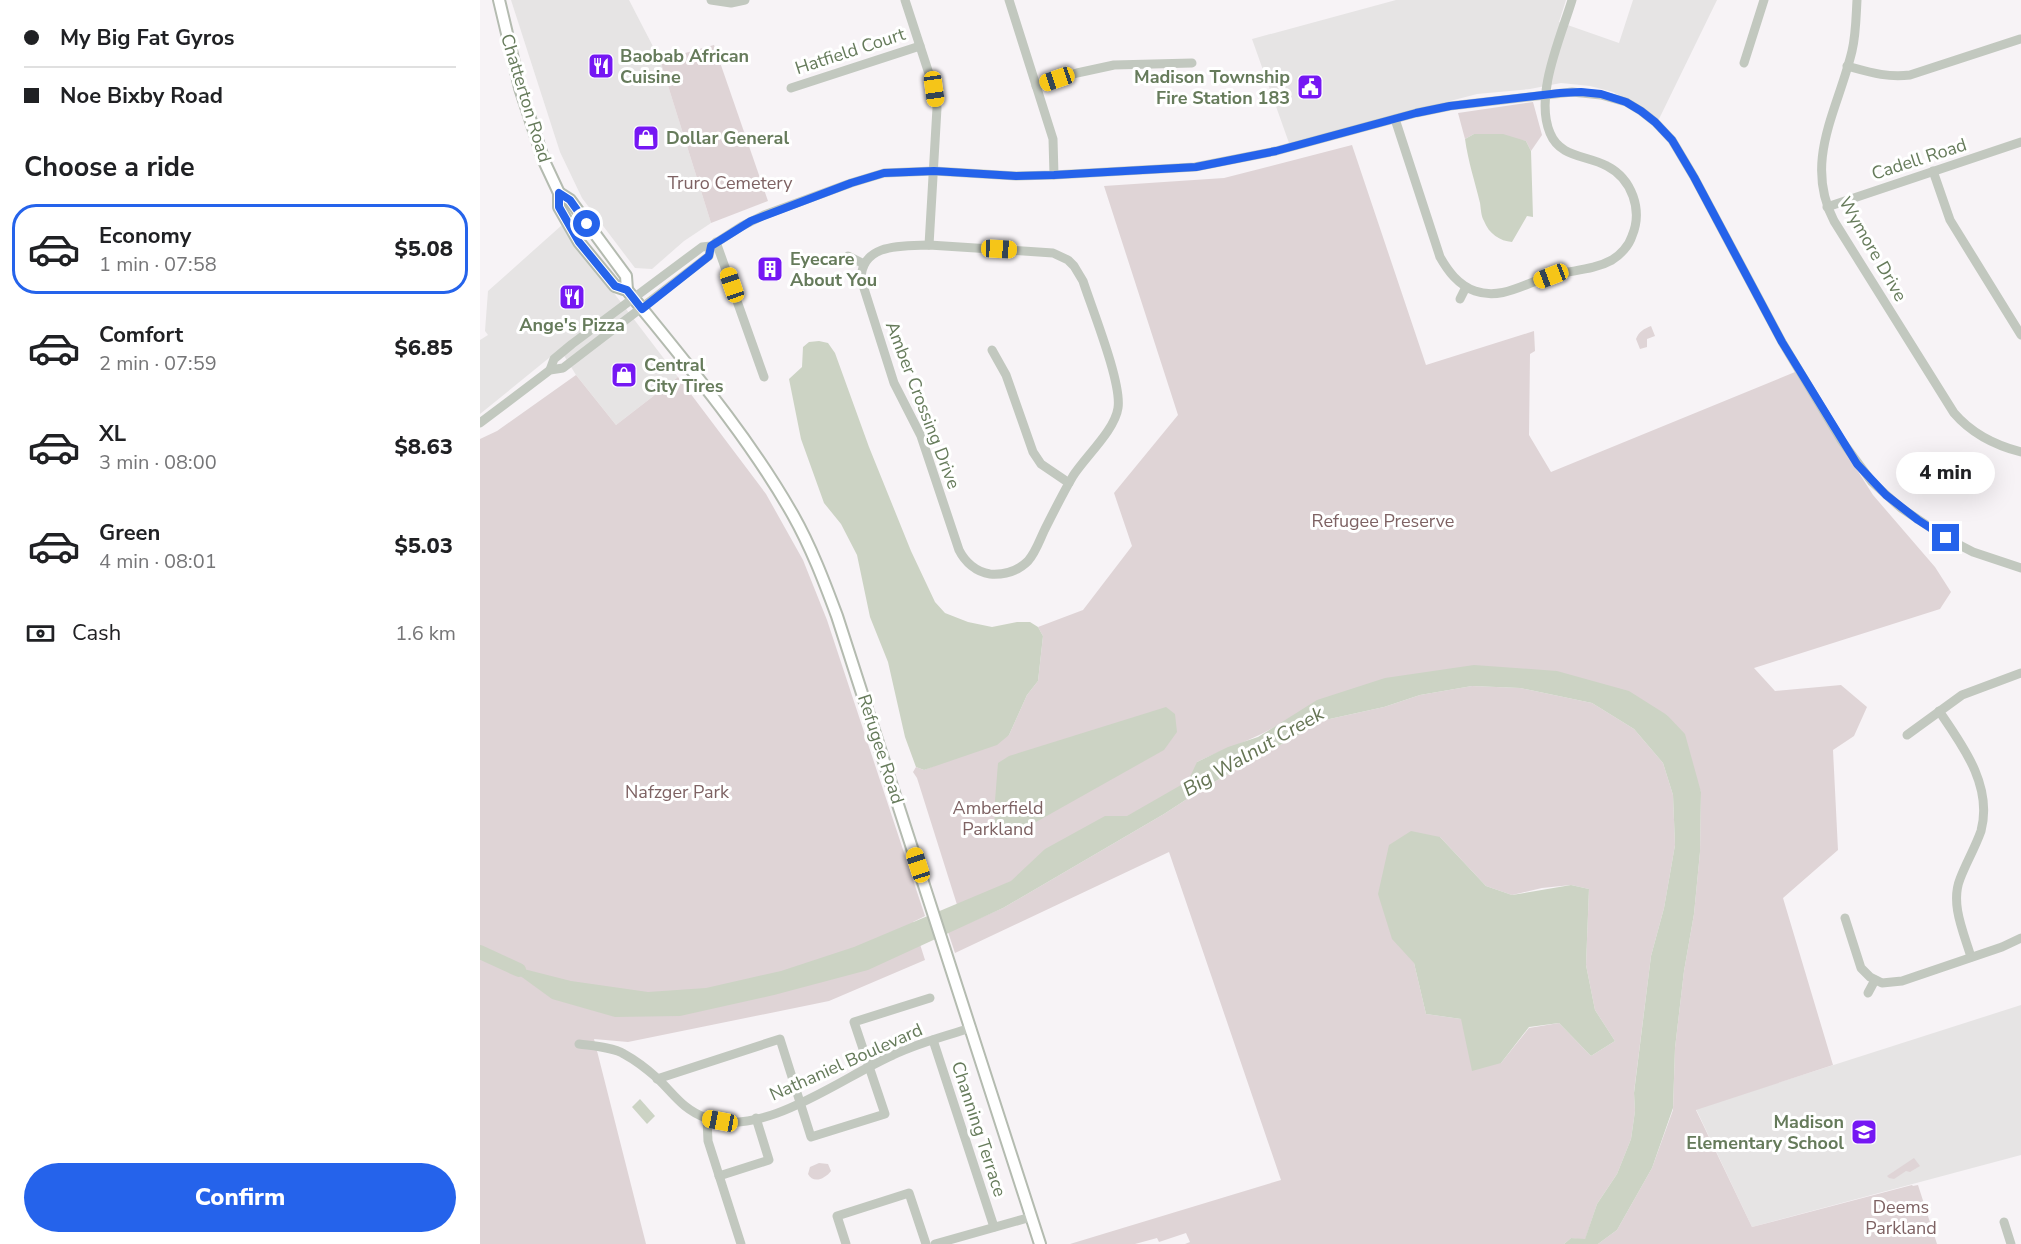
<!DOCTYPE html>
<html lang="en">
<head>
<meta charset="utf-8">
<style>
	:root { --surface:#fff; --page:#f6f6f6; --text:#202124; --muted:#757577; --line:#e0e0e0; --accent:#2563eb }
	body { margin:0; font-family:"Nunito Sans",sans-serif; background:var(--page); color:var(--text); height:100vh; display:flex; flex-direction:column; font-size:22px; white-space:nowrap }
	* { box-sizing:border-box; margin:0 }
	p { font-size:20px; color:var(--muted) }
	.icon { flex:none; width:33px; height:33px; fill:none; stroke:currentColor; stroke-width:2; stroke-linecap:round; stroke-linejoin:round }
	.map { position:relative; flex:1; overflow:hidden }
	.sheet { display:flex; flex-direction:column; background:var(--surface); width:480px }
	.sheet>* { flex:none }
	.banner { display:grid; align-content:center; height:132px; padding:0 24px; background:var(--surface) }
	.end { position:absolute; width:27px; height:27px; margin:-14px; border:8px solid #2563eb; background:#fff; box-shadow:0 0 0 3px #fff }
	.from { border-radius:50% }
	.bubble { position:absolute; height:42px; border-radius:21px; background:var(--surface); box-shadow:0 6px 24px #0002; font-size:20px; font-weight:800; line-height:42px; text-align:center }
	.car { position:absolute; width:18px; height:36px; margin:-18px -9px; border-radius:8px; box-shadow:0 0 4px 2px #0007; background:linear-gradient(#f5c518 24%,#345 0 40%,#f5c518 0 76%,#345 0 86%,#f5c518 0) }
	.banner b { display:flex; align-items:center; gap:21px; height:57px; font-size:22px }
	.banner b+b { border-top:2px solid var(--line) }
	.banner i { width:15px; height:15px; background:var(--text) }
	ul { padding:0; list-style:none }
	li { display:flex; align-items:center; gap:18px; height:90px; margin:0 12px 9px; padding:0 12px; border:3px solid transparent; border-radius:24px }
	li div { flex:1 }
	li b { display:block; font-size:22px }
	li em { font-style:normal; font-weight:800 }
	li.active { border-color:var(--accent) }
	li>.icon { width:54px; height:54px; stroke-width:1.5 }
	h2 { padding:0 24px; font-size:27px; line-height:72px }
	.pay { display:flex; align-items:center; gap:15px; height:66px; padding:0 24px; font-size:22px }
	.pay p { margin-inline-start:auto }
	.cta { display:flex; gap:12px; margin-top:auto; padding:12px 24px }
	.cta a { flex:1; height:69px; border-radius:36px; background:var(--accent); color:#fff; font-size:24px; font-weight:800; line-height:69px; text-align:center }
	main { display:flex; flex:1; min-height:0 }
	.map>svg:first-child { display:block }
	.built { fill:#e6e4e4 }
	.green { fill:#dfd4d6; fill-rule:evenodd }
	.water { fill:#ccd3c4 }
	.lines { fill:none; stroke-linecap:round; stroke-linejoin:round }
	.river { stroke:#ccd3c4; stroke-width:14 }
	.major-casing { stroke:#b4bbb0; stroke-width:14 }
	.minor { stroke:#c2c8bf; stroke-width:9 }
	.major { stroke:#fff; stroke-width:10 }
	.route { stroke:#2563eb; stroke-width:8 }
	.labels { text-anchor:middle; stroke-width:6; stroke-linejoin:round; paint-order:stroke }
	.street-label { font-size:18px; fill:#667b5b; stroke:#fff }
	.poi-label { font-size:18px; font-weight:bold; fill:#667b5b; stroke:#fff; text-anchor:start }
	.park-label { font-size:18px; fill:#7e6263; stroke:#fff }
	.water-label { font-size:20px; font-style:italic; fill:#667555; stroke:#fff }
</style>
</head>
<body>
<main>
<section class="sheet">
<div class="banner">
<b><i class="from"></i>My Big Fat Gyros</b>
<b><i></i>Noe Bixby Road</b>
</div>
<h2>Choose a ride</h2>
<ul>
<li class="active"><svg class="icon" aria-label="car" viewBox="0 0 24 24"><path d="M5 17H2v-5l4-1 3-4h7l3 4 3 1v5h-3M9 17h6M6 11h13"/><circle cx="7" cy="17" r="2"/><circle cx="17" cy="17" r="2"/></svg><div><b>Economy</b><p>1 min · 07:58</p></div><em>$5.08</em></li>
<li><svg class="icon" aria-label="car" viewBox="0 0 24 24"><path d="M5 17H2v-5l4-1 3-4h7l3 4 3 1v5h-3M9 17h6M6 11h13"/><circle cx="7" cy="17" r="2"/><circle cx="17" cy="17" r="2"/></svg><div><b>Comfort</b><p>2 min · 07:59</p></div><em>$6.85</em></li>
<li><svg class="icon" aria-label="car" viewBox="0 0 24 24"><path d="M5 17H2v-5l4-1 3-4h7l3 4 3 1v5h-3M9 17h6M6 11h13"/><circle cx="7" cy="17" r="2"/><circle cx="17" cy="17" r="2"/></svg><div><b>XL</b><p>3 min · 08:00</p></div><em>$8.63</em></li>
<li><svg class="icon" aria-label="car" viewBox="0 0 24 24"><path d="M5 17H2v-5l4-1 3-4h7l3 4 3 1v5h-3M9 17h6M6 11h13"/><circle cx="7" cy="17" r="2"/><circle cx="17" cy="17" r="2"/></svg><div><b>Green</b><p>4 min · 08:01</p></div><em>$5.03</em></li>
</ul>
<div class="pay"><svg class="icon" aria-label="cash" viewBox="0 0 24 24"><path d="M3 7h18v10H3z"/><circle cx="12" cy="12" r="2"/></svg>Cash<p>1.6 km</p></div>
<div class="cta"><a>Confirm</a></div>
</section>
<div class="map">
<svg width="1541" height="1244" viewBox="0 0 1541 1244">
	<rect width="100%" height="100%" fill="#f7f3f6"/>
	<!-- built -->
	<g class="built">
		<path d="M31,0H149L180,60L231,223L204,241L172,269L155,268L102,198L80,152Z"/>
		<path d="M916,0H1086L1079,22L1139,43L1153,0H1237L1179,119L1133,92L1110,86L1081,83L1050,89L997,94L809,143L772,39Z"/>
		<path d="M82,225L198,377L136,425L96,375L80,349L0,414V340L8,335L5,331L8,291Z"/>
		<path d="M1541,1005V1155L1272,1227L1216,1109Z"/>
	</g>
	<!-- green -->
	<g class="green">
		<path d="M234,45L288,201L231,223L180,60Z"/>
		<path d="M1053,102L1062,135L1051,151L1046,141L994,134L985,139L978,113Z"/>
		<path d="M872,145L946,365L1054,331L1055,351L1050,354L1049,435L1071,472L1315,372L1393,495L1455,567L1471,592L1460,609L1274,668L1295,691L1361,685L1387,707L1374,736L1353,750L1358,850L1303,898L1353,1065L1216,1110L1272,1227L1432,1185L1433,1186L1438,1185L1457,1244H1118L1137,1230L1172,1168L1193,1110L1195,1048L1204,971L1214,914L1220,852L1221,792L1187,715L1009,669L799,724C773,741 745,748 717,762L721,776L479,911L437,778L433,772L436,767L444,770L529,735L547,695L558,681L563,636L558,627L603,610L652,546L634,493L698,415L624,186L744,178Z"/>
		<path d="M1171,326L1175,336L1167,339V347L1160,349L1156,339C1159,331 1164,329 1171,326Z"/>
		<path d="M96,375L136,425L198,377L286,494L323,560L347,620L445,916L433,922L445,960L349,1001L148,1042L114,1039L166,1244H0V439L17,431Z"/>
		<path d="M992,686L1040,688L1112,703L1154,729L1183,763L1193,795L1195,845L1184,908L1171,956L1154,1092L1155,1111L1151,1139L1137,1174L1117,1204L1105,1240L1091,1238L1084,1244H705L710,1242L706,1233L679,1242L677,1238L655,1244H590L801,1180L689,852L475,953L468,932L523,908L684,814L727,786L845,720L904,707L940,695ZM960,837L1006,886L1032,895L1062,888L1091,885L1109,889L1106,965L1115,1010L1135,1041L1111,1056L1079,1023L1049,1028L1021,1063L981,1019L946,1014L934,963Z"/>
		<path d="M1434,1158L1440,1166L1430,1172L1426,1171L1414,1179L1409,1178L1407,1176Z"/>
		<path d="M339,1163L348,1164L351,1171C345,1179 333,1184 328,1174L330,1167Z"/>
	</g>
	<!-- water -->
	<g class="water">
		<path d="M994,134H1023L1046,141L1051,151L1053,217L1047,216L1032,242C1020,241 1009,234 1004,221C1001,216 1001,209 1000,203C995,182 988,161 985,139Z"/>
		<path d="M339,341L348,343L355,353L389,447L431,551L455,602L465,613L488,622L512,627L537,622H550L558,627L563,636L558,681L547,695L529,735L517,745L444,770L436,767L425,737L408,662L390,617L377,555L361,524L344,503L321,439L309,379L322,367L323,347L329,342Z"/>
		<path d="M994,665L1077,671L1149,691L1187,715L1205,734L1221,792L1220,852L1214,914L1204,971L1195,1048L1193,1108L1172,1168L1137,1230L1118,1244H1084L1091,1238L1105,1239L1117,1204L1137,1174L1151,1139L1155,1111L1154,1093L1171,956L1184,908L1195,845L1193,795L1183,763L1154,729L1112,703L1040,688L992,686L940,695L904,707L845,720L727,786L684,814L523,908L388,970L294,995L200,1016L135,1017L72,999L24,964L91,981L168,992L226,988L301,971L374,947L531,881L565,849L625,816H647L708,781L717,762L748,747L778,737L837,700L905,678Z"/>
		<path d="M686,707L695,714L697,732L684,750L526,839L516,829L514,813L518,763L529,756Z"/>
		<path d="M931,831L960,837L1006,886L1032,895L1091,885L1109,889L1106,965L1115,1010L1135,1041L1111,1056L1079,1023L1049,1027L1021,1063L992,1071L981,1019L946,1014L934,963L912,939L898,894L909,845Z"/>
		<path d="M160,1099L175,1116L167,1124L152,1107Z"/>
	</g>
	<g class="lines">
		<!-- river -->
		<path class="river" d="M0,952L39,970"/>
		<!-- major casing -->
		<g class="major-casing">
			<g id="major">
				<path d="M19,0L40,88L64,161L79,193V207L99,242L135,286L147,290C205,362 267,434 313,515C331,547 344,581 357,616L560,1244"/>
				<path d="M79,193L90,200L146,276L147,290"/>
			</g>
		</g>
		<!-- minor -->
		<g class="minor">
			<path d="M231,0L251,3L265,0"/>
			<path d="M425,0L454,89L457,108L449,245"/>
			<path d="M529,0L573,139L574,175"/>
			<path d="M1377,0C1376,17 1376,34 1372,51C1358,110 1323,161 1354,221L1474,413C1492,434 1514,445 1541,452"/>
			<path d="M1264,63L1284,0"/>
			<path d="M1367,66C1389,72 1407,78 1430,75L1540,39"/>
			<path d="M556,86L597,73L634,65L712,63"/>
			<path d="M311,88L440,46"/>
			<path d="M915,119L960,257C968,271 978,285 995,291C1023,301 1048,281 1074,275C1093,270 1114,270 1132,260C1140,255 1149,246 1152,236C1163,210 1152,179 1127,166C1107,155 1080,158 1070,133C1054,95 1081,37 1092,0"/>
			<path d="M1453,171L1470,220L1541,335"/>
			<path d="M1347,207L1541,142"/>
			<path d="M236,242L284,377"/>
			<path d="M449,245L573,253L588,260L594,266L603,281C612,309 642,383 638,408C635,430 605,457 593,476C583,493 574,511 565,529C560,539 556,552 548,561C538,571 524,575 510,574C496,572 485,562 479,550L441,436L414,383L381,279C382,243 422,246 449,245Z"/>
			<path d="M368,256L384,264"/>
			<path d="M980,299L986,287"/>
			<path d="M512,350L526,375L553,452L561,464L589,483"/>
			<path d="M70,370L74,359L92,344L222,247L231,246L262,226L284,215L371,183L404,173L454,171L536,176L574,175L715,167L796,151L936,113L970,106L1092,92L1121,95L1146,102L1161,111L1175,122L1192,140L1214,177L1302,342L1361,440L1392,482L1421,508L1466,538L1493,552L1541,568"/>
			<path d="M0,423L70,370L83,368L229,256L231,246"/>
			<path d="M1459,711C1483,746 1513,786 1501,831C1495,848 1486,863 1480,879C1470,904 1484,933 1491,957"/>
			<path d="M1427,735L1482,695L1541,673"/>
			<path d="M1365,918L1381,968L1390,977L1402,983L1422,981L1522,947L1541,938"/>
			<path d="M1388,993L1395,980"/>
			<path d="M453,1040L514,1227"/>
			<path d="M99,1044C113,1046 132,1047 144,1054C155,1060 168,1070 177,1078C194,1094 202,1109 226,1118C284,1139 362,1077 413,1055C438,1043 465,1036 491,1028"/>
			<path d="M177,1079L300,1039L331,1137L405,1114L374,1022L450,998"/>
			<path d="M227,1119L228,1141L261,1244"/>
			<path d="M239,1176L289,1160L276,1118"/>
			<path d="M1524,1222L1531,1244"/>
			<path d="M366,1244L357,1216L429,1193L446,1244"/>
			<path d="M455,1244L551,1217"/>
		</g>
		<!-- major -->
		<use href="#major" class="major"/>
	</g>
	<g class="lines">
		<!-- route -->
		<path class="route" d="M107,224L90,200L79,193V207L99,242L135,286L147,290L162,309L229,256L231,246L271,221L371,183L404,173L454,171L536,176L574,175L716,167L796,151L936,113L970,106L1080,93L1101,92L1121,94L1146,102L1161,111L1175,122L1192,140L1214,177L1302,342L1377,464L1406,495L1438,520L1466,538"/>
	</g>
	<!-- icons -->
	<defs>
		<g id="restaurant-square" transform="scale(1.35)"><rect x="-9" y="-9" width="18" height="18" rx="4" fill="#7517f3" stroke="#fff"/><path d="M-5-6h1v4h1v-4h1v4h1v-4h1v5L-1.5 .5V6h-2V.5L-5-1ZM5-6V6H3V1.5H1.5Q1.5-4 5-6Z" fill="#fff"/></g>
		<g id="civic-square" transform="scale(1.35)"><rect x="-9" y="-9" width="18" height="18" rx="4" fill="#7517f3" stroke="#fff"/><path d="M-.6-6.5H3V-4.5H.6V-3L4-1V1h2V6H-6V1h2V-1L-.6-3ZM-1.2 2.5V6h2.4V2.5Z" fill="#fff"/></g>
		<g id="shop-square" transform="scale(1.35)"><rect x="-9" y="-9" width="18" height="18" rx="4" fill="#7517f3" stroke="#fff"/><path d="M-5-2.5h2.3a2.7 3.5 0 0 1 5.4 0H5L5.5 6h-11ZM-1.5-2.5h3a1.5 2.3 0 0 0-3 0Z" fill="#fff"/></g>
		<g id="building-square" transform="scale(1.35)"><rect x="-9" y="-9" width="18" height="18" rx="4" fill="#7517f3" stroke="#fff"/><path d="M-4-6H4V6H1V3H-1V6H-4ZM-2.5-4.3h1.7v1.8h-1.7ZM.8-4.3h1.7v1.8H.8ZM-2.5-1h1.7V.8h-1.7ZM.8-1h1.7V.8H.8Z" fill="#fff"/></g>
		<g id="school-square" transform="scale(1.35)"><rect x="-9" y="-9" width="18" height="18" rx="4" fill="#7517f3" stroke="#fff"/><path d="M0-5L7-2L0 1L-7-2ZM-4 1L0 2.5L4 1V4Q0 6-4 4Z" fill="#fff"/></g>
	</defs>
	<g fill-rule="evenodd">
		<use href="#restaurant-square" x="121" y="66"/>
		<use href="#civic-square" x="830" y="87"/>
		<use href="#shop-square" x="166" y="138"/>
		<use href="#building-square" x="290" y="269"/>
		<use href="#restaurant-square" x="92" y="297"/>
		<use href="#shop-square" x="144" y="375"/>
		<use href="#school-square" x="1384" y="1132"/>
	</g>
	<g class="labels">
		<!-- street labels -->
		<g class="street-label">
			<text transform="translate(370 51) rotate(-18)" y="6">Hatfield Court</text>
			<text transform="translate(46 98) rotate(73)" y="6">Chatterton Road</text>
			<text transform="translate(1439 159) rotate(-18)" y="6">Cadell Road</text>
			<text transform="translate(1393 249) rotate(60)" y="6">Wymore Drive</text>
			<text transform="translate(443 405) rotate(69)" y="6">Amber Crossing Drive</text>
			<text transform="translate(401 749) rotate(72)" y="6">Refugee Road</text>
			<text transform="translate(366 1062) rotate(-24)" y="6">Nathaniel Boulevard</text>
			<text transform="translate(499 1129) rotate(72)" y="6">Channing Terrace</text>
		</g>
		<!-- poi labels -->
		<g class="poi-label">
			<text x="140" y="62">Baobab African<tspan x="140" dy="21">Cuisine</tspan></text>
			<text x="810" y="83" text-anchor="end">Madison Township<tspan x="810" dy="21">Fire Station 183</tspan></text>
			<text x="186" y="144">Dollar General</text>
			<text x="310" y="265">Eyecare<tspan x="310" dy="21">About You</tspan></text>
			<text x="92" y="331" text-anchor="middle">Ange's Pizza</text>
			<text x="164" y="371">Central<tspan x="164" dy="21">City Tires</tspan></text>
			<text x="1364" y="1128" text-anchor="end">Madison<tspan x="1364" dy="21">Elementary School</tspan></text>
		</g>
		<!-- park labels -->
		<g class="park-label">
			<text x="250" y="189">Truro Cemetery</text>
			<text x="903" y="527">Refugee Preserve</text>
			<text x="197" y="798">Nafzger Park</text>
			<text x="518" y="814">Amberfield<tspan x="518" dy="21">Parkland</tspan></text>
			<text x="1421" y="1213">Deems<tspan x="1421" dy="21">Parkland</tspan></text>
		</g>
		<!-- water labels -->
		<g class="water-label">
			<text transform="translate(773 751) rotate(-30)" y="7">Big Walnut Creek</text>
		</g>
	</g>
</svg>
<i class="end from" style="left:107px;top:224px"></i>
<i class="end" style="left:1466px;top:538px"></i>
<div class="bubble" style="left:1416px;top:452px;width:99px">4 min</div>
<i class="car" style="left:577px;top:79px;rotate:251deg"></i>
<i class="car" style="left:454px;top:89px;rotate:172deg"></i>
<i class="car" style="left:519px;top:249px;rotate:93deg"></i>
<i class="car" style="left:1071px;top:276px;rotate:249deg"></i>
<i class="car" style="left:252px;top:285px;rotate:341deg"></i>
<i class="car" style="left:438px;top:865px;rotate:342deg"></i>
<i class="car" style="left:240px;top:1121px;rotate:281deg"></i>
</div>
</main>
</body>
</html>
